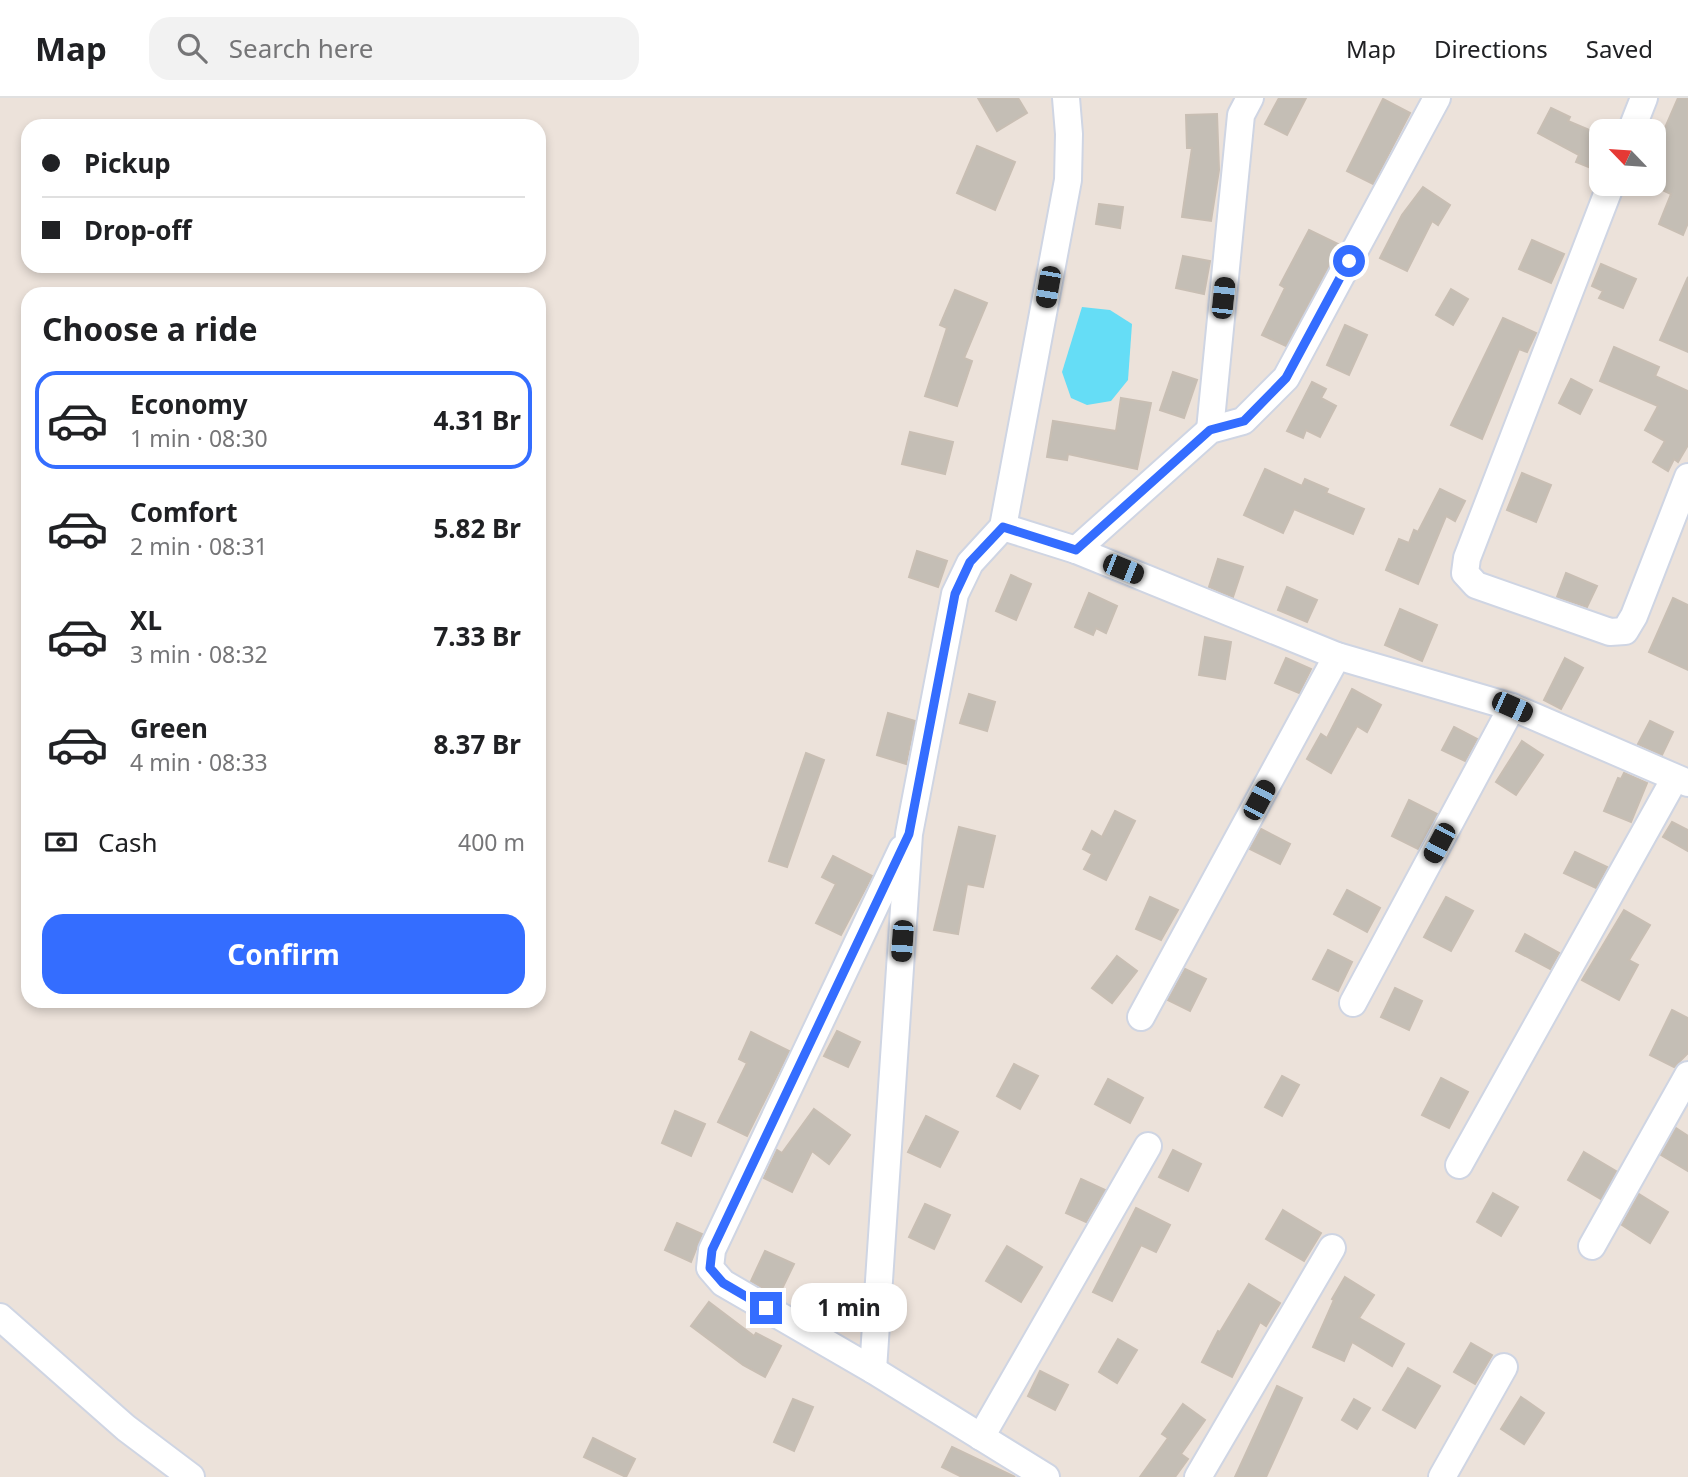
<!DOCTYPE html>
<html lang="en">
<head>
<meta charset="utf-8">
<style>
	:root { --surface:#fff; --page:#f2f2f2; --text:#202124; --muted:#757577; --line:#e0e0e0; --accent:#346dff }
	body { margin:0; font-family:"Noto Sans",sans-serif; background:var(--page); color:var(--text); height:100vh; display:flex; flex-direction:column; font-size:26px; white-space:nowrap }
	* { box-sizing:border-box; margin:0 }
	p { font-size:23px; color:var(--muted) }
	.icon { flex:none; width:38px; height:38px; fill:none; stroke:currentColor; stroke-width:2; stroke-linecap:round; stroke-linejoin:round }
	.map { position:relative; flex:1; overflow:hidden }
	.details { position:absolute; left:21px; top:189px; width:525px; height:721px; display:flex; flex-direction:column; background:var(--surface); border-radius:21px; box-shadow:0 4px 10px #0003 }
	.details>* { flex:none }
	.banner { position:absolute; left:21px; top:21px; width:525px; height:154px; border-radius:21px; box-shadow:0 4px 10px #0003; display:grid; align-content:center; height:154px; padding:0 21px; background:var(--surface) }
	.needle { width:46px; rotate:295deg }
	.controls { position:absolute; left:1589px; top:21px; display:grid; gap:14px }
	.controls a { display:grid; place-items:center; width:77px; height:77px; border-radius:14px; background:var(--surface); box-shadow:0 4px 10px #0003; font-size:35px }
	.end { position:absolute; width:32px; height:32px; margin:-16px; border:9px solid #346dff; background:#fff; box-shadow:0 0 0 4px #fff }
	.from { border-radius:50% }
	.bubble { position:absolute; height:49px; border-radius:21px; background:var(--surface); box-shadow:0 4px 10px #0003; font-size:23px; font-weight:700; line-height:49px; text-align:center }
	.car { position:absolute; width:21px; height:42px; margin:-21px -10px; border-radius:9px; box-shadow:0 0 5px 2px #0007; background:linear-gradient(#222 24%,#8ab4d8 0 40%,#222 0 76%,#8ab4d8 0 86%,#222 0) }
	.banner b { display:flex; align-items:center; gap:24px; height:66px; font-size:26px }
	.banner b+b { border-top:2px solid var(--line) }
	.banner i { width:18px; height:18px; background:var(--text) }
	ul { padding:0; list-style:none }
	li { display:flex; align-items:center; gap:21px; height:98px; margin:0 14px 10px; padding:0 7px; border:4px solid transparent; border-radius:21px }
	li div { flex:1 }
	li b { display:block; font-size:26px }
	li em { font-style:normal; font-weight:700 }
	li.active { border-color:var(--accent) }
	li>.icon { width:63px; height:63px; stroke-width:1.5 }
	h2 { padding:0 21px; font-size:32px; line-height:84px }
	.pay { display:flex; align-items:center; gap:18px; height:77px; padding:0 21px; font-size:26px }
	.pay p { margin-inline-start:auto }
	.cta { display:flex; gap:14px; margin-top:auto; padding:14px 21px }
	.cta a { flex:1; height:80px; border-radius:21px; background:var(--accent); color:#fff; font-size:28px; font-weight:700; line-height:80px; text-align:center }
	header { display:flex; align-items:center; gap:42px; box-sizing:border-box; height:98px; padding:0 35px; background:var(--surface); border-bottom:2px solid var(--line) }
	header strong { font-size:33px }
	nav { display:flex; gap:38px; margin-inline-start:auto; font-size:24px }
	.search { width:490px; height:63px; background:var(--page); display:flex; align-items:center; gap:18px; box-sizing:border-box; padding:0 24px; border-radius:21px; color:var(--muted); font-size:26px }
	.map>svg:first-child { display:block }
	.water { fill:#65ddf6 }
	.building { fill:#c4beb5; stroke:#c8beb3; stroke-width:2 }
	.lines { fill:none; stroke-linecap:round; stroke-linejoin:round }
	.minor-casing { stroke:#cfd5e3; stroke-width:30 }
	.minor { stroke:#fff; stroke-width:26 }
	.route { stroke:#346dff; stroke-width:9 }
</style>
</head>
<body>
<header>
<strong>Map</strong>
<div class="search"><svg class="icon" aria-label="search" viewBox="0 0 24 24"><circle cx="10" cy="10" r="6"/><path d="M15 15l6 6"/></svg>Search here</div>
<nav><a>Map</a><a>Directions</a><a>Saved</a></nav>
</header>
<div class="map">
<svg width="1688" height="1379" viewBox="0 0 1688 1379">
	<rect width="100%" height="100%" fill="#ece2da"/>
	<!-- water -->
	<path class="water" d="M1082,209L1110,212L1132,226L1128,282L1111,303L1087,307L1071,300L1062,274Z"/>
	<!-- building -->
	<g class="building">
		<path d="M978,0H1018L1027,15L997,33Z"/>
		<path d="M1279,0H1306L1287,37L1265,26Z"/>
		<path d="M1678,0H1688V125L1683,137L1659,126L1671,96L1654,88V55Z"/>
		<path d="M1383,1L1410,15L1373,86L1347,73Z"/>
		<path d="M1551,10L1570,19L1568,23L1601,37V74L1576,64L1579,57L1538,35Z"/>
		<path d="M1217,16L1219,72L1211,123L1182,119L1192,50H1187L1186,17Z"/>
		<path d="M977,48L1015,64L995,112L957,95Z"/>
		<path d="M1423,89L1450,107L1438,127L1432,123L1407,173L1380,160L1402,117Z"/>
		<path d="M1099,106L1123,109L1120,130L1096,126Z"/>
		<path d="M1309,132L1340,147L1286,248L1262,237L1285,190L1280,187Z"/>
		<path d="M1532,142L1564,156L1551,185L1519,171Z"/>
		<path d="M1183,158L1210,163L1204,196L1176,190Z"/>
		<path d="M1601,166L1636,181L1623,210L1599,200L1603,193L1592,188Z"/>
		<path d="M1688,179V254L1660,242Z"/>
		<path d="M1451,191L1468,201L1453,227L1436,217Z"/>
		<path d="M955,192L987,205L964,260L972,263L957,308L925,298L947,230L940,227Z"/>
		<path d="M1503,220L1536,235L1527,254L1519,251L1482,341L1451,327Z"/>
		<path d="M1345,227L1367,237L1349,277L1327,267Z"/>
		<path d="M1614,249L1659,269L1655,278L1688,293V347L1678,364L1674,361L1668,373L1653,364L1665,343L1645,332L1658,308L1600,283Z"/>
		<path d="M1173,274L1197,282L1184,320L1160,312Z"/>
		<path d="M1571,281L1592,292L1580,316L1559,305Z"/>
		<path d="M1312,284L1326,291L1321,300L1336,308L1320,339L1306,332L1303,340L1287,333Z"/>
		<path d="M1121,300L1151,305L1137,371L1068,356L1067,362L1047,359L1053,323L1116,333Z"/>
		<path d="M910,334L953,344L945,376L902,366Z"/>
		<path d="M1265,371L1302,388L1305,381L1328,391L1326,395L1364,411L1353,436L1294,411L1283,435L1244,417Z"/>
		<path d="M1522,375L1551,387L1536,424L1507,412Z"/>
		<path d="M1440,391L1465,403L1455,423L1446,418L1418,486L1386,472L1399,441L1409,445L1414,432L1418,434Z"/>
		<path d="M917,453L947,463L938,489L909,479Z"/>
		<path d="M1218,461L1243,469L1233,499L1209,489Z"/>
		<path d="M1566,475L1597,488L1587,509L1557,499Z"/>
		<path d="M1011,477L1031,486L1016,522L996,513Z"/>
		<path d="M1287,489L1317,502L1307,524L1278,512Z"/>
		<path d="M1089,495L1117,508L1106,535L1096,530L1093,537L1075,529Z"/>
		<path d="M1673,500L1688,507V572L1649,554Z"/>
		<path d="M1400,511L1437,527L1422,563L1385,547Z"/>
		<path d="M1205,539L1231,544L1225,581L1199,577Z"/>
		<path d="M1286,560L1311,571L1299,595L1275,585Z"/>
		<path d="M1565,560L1583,570L1561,611L1544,602Z"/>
		<path d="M1352,591L1381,607L1367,634L1357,628L1331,675L1307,661L1321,636L1327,640Z"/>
		<path d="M969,596L995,604L987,633L960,625Z"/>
		<path d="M888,615L915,623L906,666L877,657Z"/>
		<path d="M1650,623L1673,634L1662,657L1638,646Z"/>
		<path d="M1454,629L1477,641L1465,663L1442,652Z"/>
		<path d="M1522,643L1543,657L1516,697L1496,684Z"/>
		<path d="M806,655L824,662L787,769L769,763Z"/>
		<path d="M1624,675L1647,685L1631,724L1604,713L1618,680L1621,681Z"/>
		<path d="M1409,702L1437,716L1418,751L1392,738Z"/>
		<path d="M1115,713L1135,723L1106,782L1084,771L1092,756L1083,751L1092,733L1102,739Z"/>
		<path d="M1672,724L1688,732V753L1663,739Z"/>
		<path d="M959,729L995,738L983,789L967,786L958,836L934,832Z"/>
		<path d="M1261,731L1290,746L1280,766L1250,751Z"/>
		<path d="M1575,754L1607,769L1596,790L1564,775Z"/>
		<path d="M833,758L872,778L841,837L816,825L836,786L822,779Z"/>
		<path d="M1347,792L1380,810L1367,834L1334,816Z"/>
		<path d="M1150,799L1178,812L1161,842L1136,831Z"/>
		<path d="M1446,799L1473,813L1451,853L1424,839Z"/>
		<path d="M1624,812L1650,827L1629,862L1638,867L1619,902L1582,882Z"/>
		<path d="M1525,836L1559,855L1550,871L1516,853Z"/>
		<path d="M1328,852L1352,864L1338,893L1313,881Z"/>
		<path d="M1117,858L1137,873L1112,905L1092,890Z"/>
		<path d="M1185,871L1206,881L1190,913L1168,902Z"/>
		<path d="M1395,890L1422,903L1409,932L1381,919Z"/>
		<path d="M1672,912L1688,920V955L1674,969L1650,957Z"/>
		<path d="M837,933L860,944L848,969L824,958Z"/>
		<path d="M751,934L789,953L747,1038L718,1024L747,965L739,961Z"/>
		<path d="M1014,966L1038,978L1020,1011L997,998Z"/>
		<path d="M1282,978L1299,987L1282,1018L1265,1009Z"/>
		<path d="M1441,980L1468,994L1449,1030L1422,1017Z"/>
		<path d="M1108,981L1143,1000L1130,1025L1095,1006Z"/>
		<path d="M814,1011L850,1037L829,1066L812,1053L792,1094L764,1080L777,1052L782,1055Z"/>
		<path d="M675,1013L705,1026L691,1058L662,1045Z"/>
		<path d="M926,1018L958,1034L940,1069L908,1054Z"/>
		<path d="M1676,1030L1688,1038V1073L1661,1057Z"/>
		<path d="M1173,1052L1201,1066L1188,1093L1159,1079Z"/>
		<path d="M1584,1054L1616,1073L1601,1101L1568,1082Z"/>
		<path d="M1081,1081L1105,1092L1086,1124L1066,1115Z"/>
		<path d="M1493,1095L1518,1109L1501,1138L1477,1124Z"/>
		<path d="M1639,1096L1668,1114L1650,1145L1622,1127Z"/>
		<path d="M925,1106L950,1117L934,1151L909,1139Z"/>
		<path d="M1136,1110L1170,1127L1156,1154L1141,1147L1112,1203L1093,1194Z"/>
		<path d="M1283,1112L1321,1135L1304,1163L1266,1141Z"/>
		<path d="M677,1125L702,1136L691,1164L665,1152Z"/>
		<path d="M1007,1148L1042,1169L1021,1204L986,1183Z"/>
		<path d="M765,1153L794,1166L778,1199L751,1183Z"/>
		<path d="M1345,1179L1374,1197L1359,1220L1404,1246L1392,1268L1352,1244L1344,1263L1313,1249L1334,1202L1332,1201Z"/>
		<path d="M1249,1186L1280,1205L1266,1228L1260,1224L1232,1279L1202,1264L1218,1233L1220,1234Z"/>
		<path d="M709,1204L754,1238L756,1235L781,1248L765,1279L743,1267L691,1228Z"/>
		<path d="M1118,1241L1137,1252L1117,1285L1099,1274Z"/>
		<path d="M1471,1245L1492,1257L1475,1286L1454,1274Z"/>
		<path d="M1408,1270L1440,1288L1415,1330L1383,1312Z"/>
		<path d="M1040,1273L1068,1287L1055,1312L1028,1298Z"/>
		<path d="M1277,1288L1302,1300L1266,1379H1235Z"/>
		<path d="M1521,1299L1544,1315L1524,1346L1501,1331Z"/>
		<path d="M793,1301L813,1309L794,1353L774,1344Z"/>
		<path d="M1354,1301L1370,1310L1357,1331L1342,1322Z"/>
		<path d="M1183,1306L1205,1322L1181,1356L1188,1361L1175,1379H1140L1168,1340L1162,1336Z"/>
		<path d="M593,1340L635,1361L626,1379L584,1359Z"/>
		<path d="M952,1349L1015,1379H962L942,1369Z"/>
	</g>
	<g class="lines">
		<!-- minor casing -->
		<g class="minor-casing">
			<g id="minor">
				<path d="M1631,33L1644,0"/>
				<path d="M1611,86L1467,460L1465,475L1476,487L1610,534L1625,533L1634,518L1688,379"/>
				<path d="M1210,332L1241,17L1250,0"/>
				<path d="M1003,429L1076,452L1337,558L1512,609L1688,685"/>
				<path d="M1076,452L1210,332L1243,323L1286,280L1437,0"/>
				<path d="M902,751L712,1152L710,1170L723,1185L873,1272L1046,1379"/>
				<path d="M1353,905L1512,609"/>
				<path d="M1141,919L1337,558"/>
				<path d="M1459,1067L1675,680"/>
				<path d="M1592,1148L1688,977"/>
				<path d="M0,1219L126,1330L191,1379"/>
				<path d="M873,1272L909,736L955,496L970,465L1003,429L1068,82L1069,36L1066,0"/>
				<path d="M981,1339L1148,1048"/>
				<path d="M1198,1379L1332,1150"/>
				<path d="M1442,1379L1504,1269"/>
			</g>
		</g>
		<!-- minor -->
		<use href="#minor" class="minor"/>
	</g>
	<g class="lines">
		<!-- route -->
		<path class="route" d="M766,1210L723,1185L710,1170L712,1152L909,736L955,496L970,464L1003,429L1076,452L1210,332L1244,323L1286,280L1349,163"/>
	</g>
</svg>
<div class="controls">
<a><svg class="needle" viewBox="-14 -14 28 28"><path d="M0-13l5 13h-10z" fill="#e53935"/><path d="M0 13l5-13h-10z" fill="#757577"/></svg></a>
</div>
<i class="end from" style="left:1349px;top:163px"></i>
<i class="end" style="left:766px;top:1210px"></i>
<div class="bubble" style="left:791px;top:1185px;width:116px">1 min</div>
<i class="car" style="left:1048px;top:189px;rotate:190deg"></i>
<i class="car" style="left:1223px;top:200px;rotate:6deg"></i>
<i class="car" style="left:1123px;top:471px;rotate:112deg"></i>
<i class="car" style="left:1512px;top:609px;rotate:114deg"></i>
<i class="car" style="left:1259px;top:702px;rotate:28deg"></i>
<i class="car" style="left:1439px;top:745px;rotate:208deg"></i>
<i class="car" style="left:902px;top:843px;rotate:184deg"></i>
<div class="banner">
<b><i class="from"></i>Pickup</b>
<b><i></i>Drop-off</b>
</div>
<section class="details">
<h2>Choose a ride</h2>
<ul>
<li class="active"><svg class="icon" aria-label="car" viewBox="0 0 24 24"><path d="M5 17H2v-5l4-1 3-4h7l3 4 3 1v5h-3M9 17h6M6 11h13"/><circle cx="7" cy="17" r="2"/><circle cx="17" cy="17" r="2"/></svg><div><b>Economy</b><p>1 min · 08:30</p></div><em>4.31 Br</em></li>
<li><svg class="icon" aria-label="car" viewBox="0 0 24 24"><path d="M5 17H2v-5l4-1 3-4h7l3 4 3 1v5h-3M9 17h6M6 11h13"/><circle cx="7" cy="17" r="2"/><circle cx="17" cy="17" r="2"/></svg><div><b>Comfort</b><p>2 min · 08:31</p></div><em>5.82 Br</em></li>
<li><svg class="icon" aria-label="car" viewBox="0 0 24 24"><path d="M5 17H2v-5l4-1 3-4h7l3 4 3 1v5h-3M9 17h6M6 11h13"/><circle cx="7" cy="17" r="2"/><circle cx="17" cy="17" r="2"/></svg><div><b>XL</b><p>3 min · 08:32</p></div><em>7.33 Br</em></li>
<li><svg class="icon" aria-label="car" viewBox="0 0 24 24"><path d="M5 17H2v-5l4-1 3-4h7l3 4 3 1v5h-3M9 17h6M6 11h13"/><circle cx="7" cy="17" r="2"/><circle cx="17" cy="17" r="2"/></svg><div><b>Green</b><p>4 min · 08:33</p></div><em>8.37 Br</em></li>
</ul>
<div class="pay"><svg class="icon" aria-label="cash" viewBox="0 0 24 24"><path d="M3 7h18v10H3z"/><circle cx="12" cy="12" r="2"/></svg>Cash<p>400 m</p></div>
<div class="cta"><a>Confirm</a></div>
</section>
</div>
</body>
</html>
